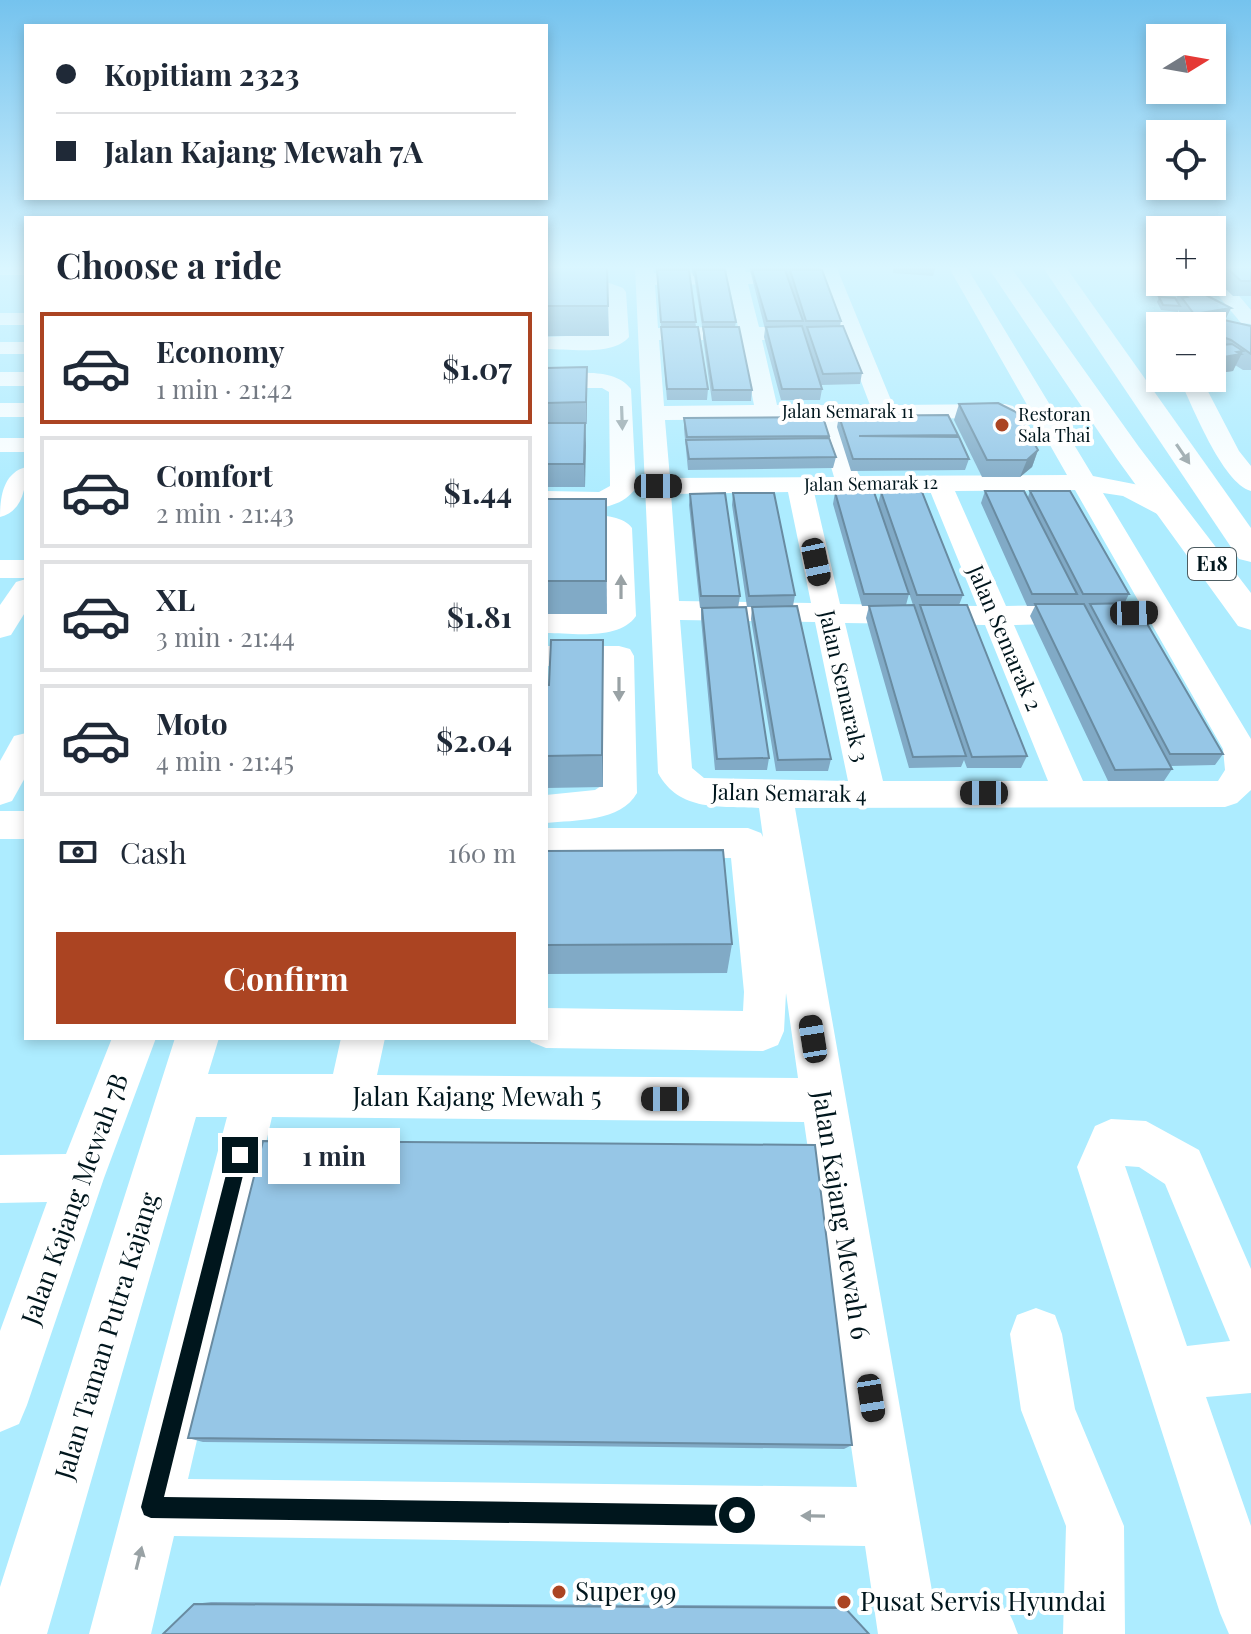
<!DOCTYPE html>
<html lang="en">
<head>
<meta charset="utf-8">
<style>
	:root { --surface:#fff; --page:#f2f2f3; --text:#1f2937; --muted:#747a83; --line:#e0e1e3; --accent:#ab4422 }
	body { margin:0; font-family:"Playfair Display",serif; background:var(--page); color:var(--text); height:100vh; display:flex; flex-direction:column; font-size:30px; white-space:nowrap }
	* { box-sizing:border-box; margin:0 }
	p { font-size:26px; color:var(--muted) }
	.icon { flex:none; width:44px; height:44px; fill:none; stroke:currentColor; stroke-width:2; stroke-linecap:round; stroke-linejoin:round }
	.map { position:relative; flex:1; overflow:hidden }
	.details { position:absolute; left:24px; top:216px; width:524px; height:824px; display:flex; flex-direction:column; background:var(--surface); border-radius:0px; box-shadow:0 4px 12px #0003 }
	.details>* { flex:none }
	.banner { position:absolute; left:24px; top:24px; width:524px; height:176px; border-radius:0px; box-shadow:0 4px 12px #0003; display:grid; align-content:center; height:176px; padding:0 32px; background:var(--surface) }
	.needle { width:52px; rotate:79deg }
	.fabs { position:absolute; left:1146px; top:24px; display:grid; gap:16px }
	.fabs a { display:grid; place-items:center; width:80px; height:80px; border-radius:0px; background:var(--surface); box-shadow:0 4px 12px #0003; font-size:40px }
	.end { position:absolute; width:36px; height:36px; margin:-18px; border:10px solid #00161d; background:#fff; box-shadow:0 0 0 4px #fff }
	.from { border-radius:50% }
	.bubble { position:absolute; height:56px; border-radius:0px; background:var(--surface); box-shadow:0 4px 12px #0003; font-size:26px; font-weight:700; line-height:56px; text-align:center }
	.car { position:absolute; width:24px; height:48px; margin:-24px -12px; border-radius:10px; box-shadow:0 0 6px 2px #0007; background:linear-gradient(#222 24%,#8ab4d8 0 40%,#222 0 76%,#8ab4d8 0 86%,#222 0) }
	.banner b { display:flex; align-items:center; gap:28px; height:76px; font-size:30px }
	.banner b+b { border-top:2px solid var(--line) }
	.banner i { width:20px; height:20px; background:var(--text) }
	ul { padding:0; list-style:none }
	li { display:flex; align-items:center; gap:24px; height:112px; margin:0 16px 12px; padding:0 16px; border:4px solid var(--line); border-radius:0px }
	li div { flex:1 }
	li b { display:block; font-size:30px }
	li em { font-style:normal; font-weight:700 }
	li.selected { border-color:var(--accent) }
	li>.icon { width:72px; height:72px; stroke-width:1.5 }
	h2 { padding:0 32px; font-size:36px; line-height:96px }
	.pay { display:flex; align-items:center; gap:20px; height:88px; padding:0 32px; font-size:30px }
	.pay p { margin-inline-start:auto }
	.cta { display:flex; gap:16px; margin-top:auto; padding:16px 32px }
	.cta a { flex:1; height:92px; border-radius:0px; background:var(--accent); color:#fff; font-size:32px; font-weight:700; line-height:92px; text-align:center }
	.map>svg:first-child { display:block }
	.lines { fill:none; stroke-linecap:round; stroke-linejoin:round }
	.minor { fill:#fff; fill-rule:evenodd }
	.highway { fill:#fff; fill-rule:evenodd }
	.wall { fill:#81aac6; fill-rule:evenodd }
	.shaded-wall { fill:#698ba1 }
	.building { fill:#96c6e6; stroke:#698ba1; stroke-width:2 }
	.oneway { fill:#99a2a5 }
	.route { fill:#00161d }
	.poi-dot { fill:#ab4422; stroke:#fff; stroke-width:3 }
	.labels { text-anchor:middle; stroke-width:8; stroke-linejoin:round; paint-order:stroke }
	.far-street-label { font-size:18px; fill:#00161d; stroke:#fff }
	.far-poi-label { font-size:18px; fill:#00161d; stroke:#fff; text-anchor:start }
	.shield { fill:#fff; stroke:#4c5c61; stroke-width:2 }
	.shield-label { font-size:20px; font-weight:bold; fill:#00161d }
	.street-label { font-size:22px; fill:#00161d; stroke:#fff }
	.near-street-label { font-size:26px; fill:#00161d; stroke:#fff }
	.near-poi-label { font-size:26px; fill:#00161d; stroke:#fff; text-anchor:start }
</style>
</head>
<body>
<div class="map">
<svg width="1251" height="1634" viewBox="0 0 1251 1634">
	<rect width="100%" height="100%" fill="#adecff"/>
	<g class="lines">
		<!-- minor -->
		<g class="minor">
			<rect x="0" y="266" width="26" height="9"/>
			<path d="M635,266H653L654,273L727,272L726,266H744L746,272L820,271L818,266H836L893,405L1005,404L1013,406L1017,411L1013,416L1005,418L840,419L859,476L1067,475L948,266H966L1093,476L1139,485L1181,505L1185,511L1181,517H1163L1123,496L1103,493L1251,739V790L1237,803L1225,807L795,808L932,1591C955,1594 989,1594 1007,1611C1012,1616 1015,1627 1018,1634H878L865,1546L174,1536L151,1634H89L227,1117H196L47,1634H0V1587L175,1038H219L208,1074H333L341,1038H385L377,1075L798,1078L786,993L784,1031L778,1045L763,1051L546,1048L531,1042L529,1038H546V1008L743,1011L744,992L731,858H546V828H748L761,833L763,837L759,808C721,806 679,812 658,773ZM824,283L841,327H759L748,284ZM729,284L738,327L658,328L655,285ZM845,339L870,405H777L762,340ZM659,340H741L754,405L664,406ZM817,419L834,477L670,478L665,420ZM1075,490L1223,749L1225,770L1218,781H1083L1014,625L1080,623L1090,621L1095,614L1090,607L1080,605L1006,606L955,491ZM930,491L977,606L840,604L814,492ZM788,492L811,603L679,601L671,494ZM680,620L815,622L848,781L704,778L692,768ZM845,623L985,625L1048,781H883ZM272,1117L804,1122L857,1487L188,1479Z"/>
			<path d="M1212,270L1219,272L1251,310V324L1241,323L1207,282H1212Z"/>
			<path d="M604,281L623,288L626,292L629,337C613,356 570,349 546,349V337L608,334L606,295L546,294V282Z"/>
			<rect x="0" y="313" width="26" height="12"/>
			<rect x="0" y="342" width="26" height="12"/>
			<rect x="0" y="372" width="26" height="14"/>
			<path d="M546,374C572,374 614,366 631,389L636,488C616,516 575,508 546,507V491L599,492L610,486L609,392L602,388H546Z"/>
			<path d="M1179,378H1201L1239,451L1251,466V491C1222,483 1192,405 1179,378Z"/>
			<rect x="0" y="403" width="26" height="14"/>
			<rect x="0" y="438" width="26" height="14"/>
			<path d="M26,467C26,488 23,511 0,517C0,497 3,473 26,467Z"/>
			<path d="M546,516C568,516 619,509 632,528L636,616C619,641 572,633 546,633V613L606,611V532H546Z"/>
			<rect x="0" y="560" width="26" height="18"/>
			<path d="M26,579V611L11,635L0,638V605L16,582Z"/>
			<path d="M546,646H619L630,649L634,656L637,793C621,822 575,820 546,823V795L595,790L601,786L603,666H546Z"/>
			<path d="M26,733V776L12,801L0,805V761L14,736Z"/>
			<rect x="0" y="811" width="26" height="28"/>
			<path d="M112,1038H156L104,1178L27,1405L19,1424L0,1432V1331L47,1202L0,1203V1155L66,1154Z"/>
			<path d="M1111,1119L1146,1121L1199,1150L1251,1269V1393L1206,1397L1251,1526V1634H1229L1220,1613L1077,1167L1095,1126ZM1125,1166L1139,1167L1165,1184L1230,1341L1187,1346Z"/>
			<path d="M1036,1308L1055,1315L1062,1334L1075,1409L1124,1526L1125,1634H1063L1066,1526L1021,1410L1010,1334L1017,1315Z"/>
		</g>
		<!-- highway -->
		<g class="highway">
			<path d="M987,266H1010L1139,447L1251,593V630L1238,626L1117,459Z"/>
			<path d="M1042,266H1065L1251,528V562L1239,559Z"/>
		</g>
	</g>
	<!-- wall -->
	<g class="wall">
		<path d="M546,266H607L609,336H546Z"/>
		<path d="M656,266H689L696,327L708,389L707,400H667Z"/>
		<path d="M691,266H725L724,270L736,322L735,327L752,390L751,401H712L703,338V332L694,276H693Z"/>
		<path d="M749,266H821L820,270L841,321L840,326L862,373L860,384L821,385L822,389L820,400H781L764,337L765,329Z"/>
		<path d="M893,266H936L933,276L893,273Z"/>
		<path d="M1212,266H1251V296H1233L1212,276Z"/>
		<path d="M1179,293L1231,308L1226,318L1221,319L1251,326V370H1243L1235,365L1233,371L1212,374V321L1189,325L1178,310V312L1161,310L1157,302L1159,297L1176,299Z"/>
		<path d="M546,368L587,389V424H585V487H546Z"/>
		<path d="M959,404L1038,450L1032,467L1020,477H982L954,420Z"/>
		<path d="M839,416L958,435L957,437L969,459L965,470L851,471L837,427Z"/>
		<path d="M684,418L829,436L836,457L833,468L688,470L684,429Z"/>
		<path d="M985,491L1028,497L1030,491L1129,594L1124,604L1223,754L1215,765L1170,766L1172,769L1164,781H1108L1030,616L1035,606H1027L981,503Z"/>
		<path d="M835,492L878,504L881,492L963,595L959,605L1027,756L1021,768H967L964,760L961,767L909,768L866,618L869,606H862L833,504ZM907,587L913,605H906L909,594Z"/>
		<path d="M733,493L795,595L793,606L831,759L828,771H776L751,619L752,607H747L732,505Z"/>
		<path d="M690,494L740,596L738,608L769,758L767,770H715L701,619V608H700L689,505Z"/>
		<path d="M546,499H606L607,614H546Z"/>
		<path d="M603,640V787L546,788V685H549Z"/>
		<path d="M546,851L732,944L727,973L546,974Z"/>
		<path d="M188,1438L852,1445L844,1449L203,1442Z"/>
		<path d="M211,1602L837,1606L845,1608L194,1604Z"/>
	</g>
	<!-- shaded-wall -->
	<g class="shaded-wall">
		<path d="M1231,308L1226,318L1189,325L1194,314Z"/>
		<path d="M1243,351L1233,371L1212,374V359Z"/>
		<path d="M587,367V424L586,402Z"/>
		<path d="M585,423L586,445L585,487L584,464Z"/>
		<path d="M1038,450L1032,467L1020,477L1027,460Z"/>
		<path d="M603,640V787L602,755Z"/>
	</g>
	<!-- building -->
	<g class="building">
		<path d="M546,266H607L608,306H546Z"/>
		<path d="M1225,266H1251V281H1241Z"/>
		<path d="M657,270H689L696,322H661Z"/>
		<path d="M695,270H725L736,322H703Z"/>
		<path d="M752,270H785L803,321H767Z"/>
		<path d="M790,270H822L841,321H806Z"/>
		<path d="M1190,287L1231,308L1194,314L1182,298L1187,297L1179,293Z"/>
		<path d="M1159,297L1175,298L1180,306L1163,305Z"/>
		<path d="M1215,318L1251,326V354L1231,340L1212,333V326H1208Z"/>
		<path d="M802,326L822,389H782L766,327Z"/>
		<path d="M843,326L862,373L823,374L807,327Z"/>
		<path d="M661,327H698L708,389H667Z"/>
		<path d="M703,327H739L752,390H713Z"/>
		<path d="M1232,344L1243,351L1237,352L1241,354L1212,359V346Z"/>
		<path d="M587,367L586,402L546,403V368Z"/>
		<path d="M998,403L1016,412L1038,450L1027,460H987L959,404Z"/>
		<path d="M948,415L958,435L859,436L959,437L969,459H853L839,416Z"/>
		<path d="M823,417L829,436L687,437L684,418Z"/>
		<path d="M546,423H585L584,464H546Z"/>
		<path d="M829,438L836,457L689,459L686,440Z"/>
		<path d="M985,491H1024L1077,594H1032Z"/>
		<path d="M1030,491H1070L1129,594H1083Z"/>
		<path d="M835,492H874L909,594H864Z"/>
		<path d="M881,492H922L963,595H917Z"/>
		<path d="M725,493L740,596H701L690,494Z"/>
		<path d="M733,493H774L795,595L749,596Z"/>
		<rect x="546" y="499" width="60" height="82"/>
		<path d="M1135,603L1223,754H1170L1090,604Z"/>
		<path d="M1035,604H1084L1172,769L1115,770Z"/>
		<path d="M914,605L966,756L913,757L869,606Z"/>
		<path d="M920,605H967L1027,756L972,757Z"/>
		<path d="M797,606L831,759L778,760L752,607Z"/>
		<path d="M746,607L769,758L717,759L702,608Z"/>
		<path d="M551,640H603L602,755L546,756V685H549Z"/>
		<path d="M723,850L732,944L546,945V851Z"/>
		<path d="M263,1141L815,1145L852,1445L188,1438Z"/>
		<path d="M194,1604L845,1608L869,1634H163Z"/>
	</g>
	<!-- one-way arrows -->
	<defs><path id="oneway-solid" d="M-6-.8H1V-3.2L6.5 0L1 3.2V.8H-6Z" transform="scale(2)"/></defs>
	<g class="oneway">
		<use href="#oneway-solid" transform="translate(622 418) rotate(88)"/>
		<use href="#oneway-solid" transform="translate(1183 454) rotate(56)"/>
		<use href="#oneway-solid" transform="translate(621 587) rotate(-90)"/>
		<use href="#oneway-solid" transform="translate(619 689) rotate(90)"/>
		<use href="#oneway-solid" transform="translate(813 1516) rotate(-179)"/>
		<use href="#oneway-solid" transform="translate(139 1558) rotate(-76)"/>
	</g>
	<!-- sky -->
	<linearGradient id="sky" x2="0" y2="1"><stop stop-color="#75c3ee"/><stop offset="0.54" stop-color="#daf6ff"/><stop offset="1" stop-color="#daf6ff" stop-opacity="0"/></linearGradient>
	<rect width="1251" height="495" fill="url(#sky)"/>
	<!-- route -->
	<path class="route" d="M240,1147L246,1149L248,1155L164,1497L737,1505L744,1508L747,1515L744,1523L737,1526L151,1518L144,1515L141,1507L231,1155L234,1149Z"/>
	<!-- markers -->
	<g class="poi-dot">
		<circle cx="1002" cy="425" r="8"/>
		<circle cx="559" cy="1592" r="8"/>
		<circle cx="844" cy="1602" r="8"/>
	</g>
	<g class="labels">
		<!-- far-street labels -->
		<g class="far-street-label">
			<text x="848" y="418">Jalan Semarak 11</text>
			<text transform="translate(871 484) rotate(-1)" y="6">Jalan Semarak 12</text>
		</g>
		<!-- far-poi labels -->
		<g class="far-poi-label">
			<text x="1018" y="421">Restoran<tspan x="1018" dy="21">Sala Thai</tspan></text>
		</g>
		<!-- shield labels -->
		<rect class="shield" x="1188" y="548" width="48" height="32" rx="6"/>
		<g class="shield-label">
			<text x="1212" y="571">E18</text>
		</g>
		<!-- street labels -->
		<g class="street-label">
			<text transform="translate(1005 638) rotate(67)" y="8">Jalan Semarak 2</text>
			<text transform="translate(844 686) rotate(77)" y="8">Jalan Semarak 3</text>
			<text transform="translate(789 793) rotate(1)" y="8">Jalan Semarak 4</text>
		</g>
		<!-- near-street labels -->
		<g class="near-street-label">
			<text x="477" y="1106">Jalan Kajang Mewah 5</text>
			<text transform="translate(75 1199) rotate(-70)" y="9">Jalan Kajang Mewah 7B</text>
			<text transform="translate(841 1215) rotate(81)" y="9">Jalan Kajang Mewah 6</text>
			<text transform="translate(107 1336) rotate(-73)" y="9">Jalan Taman Putra Kajang</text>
		</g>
		<!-- near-poi labels -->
		<g class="near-poi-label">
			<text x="575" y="1601">Super 99</text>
			<text x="860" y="1611">Pusat Servis Hyundai</text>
		</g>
	</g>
</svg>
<div class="fabs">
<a><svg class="needle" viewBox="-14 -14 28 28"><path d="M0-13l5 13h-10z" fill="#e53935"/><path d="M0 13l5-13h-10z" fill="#747a83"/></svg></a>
<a><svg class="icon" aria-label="locate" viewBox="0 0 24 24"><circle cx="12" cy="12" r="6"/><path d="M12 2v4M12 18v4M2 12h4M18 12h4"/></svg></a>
<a>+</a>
<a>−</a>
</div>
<i class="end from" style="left:737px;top:1515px"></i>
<i class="end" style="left:240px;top:1155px"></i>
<div class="bubble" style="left:268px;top:1128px;width:132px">1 min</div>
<i class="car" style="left:658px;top:486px;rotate:90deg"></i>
<i class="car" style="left:816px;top:562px;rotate:168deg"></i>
<i class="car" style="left:1134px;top:613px;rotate:89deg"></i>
<i class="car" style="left:984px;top:793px;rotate:270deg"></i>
<i class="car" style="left:813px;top:1039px;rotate:351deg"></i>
<i class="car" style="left:665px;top:1099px;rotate:270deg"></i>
<i class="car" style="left:871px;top:1398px;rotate:171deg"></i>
<div class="banner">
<b><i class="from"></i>Kopitiam 2323</b>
<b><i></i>Jalan Kajang Mewah 7A</b>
</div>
<section class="details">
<h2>Choose a ride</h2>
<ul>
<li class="selected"><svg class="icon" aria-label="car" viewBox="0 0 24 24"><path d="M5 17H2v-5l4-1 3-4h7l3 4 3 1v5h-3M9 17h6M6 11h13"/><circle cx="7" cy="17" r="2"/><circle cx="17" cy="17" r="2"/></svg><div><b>Economy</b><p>1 min · 21:42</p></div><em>$1.07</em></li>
<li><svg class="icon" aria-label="car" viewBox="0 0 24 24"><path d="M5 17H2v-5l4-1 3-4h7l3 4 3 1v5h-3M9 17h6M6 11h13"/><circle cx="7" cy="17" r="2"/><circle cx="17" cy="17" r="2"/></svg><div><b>Comfort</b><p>2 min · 21:43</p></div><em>$1.44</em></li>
<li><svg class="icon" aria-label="car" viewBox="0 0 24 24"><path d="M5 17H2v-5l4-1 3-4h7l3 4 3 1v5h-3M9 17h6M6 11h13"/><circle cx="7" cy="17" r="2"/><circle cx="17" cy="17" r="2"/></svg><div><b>XL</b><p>3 min · 21:44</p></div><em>$1.81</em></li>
<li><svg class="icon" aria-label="car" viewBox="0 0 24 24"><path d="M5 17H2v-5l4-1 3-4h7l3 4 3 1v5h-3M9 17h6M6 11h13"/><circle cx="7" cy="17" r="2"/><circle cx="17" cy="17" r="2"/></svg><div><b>Moto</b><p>4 min · 21:45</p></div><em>$2.04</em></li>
</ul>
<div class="pay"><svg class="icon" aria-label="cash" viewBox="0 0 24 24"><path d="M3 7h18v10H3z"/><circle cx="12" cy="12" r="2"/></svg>Cash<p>160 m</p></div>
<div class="cta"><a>Confirm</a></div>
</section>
</div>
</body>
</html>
